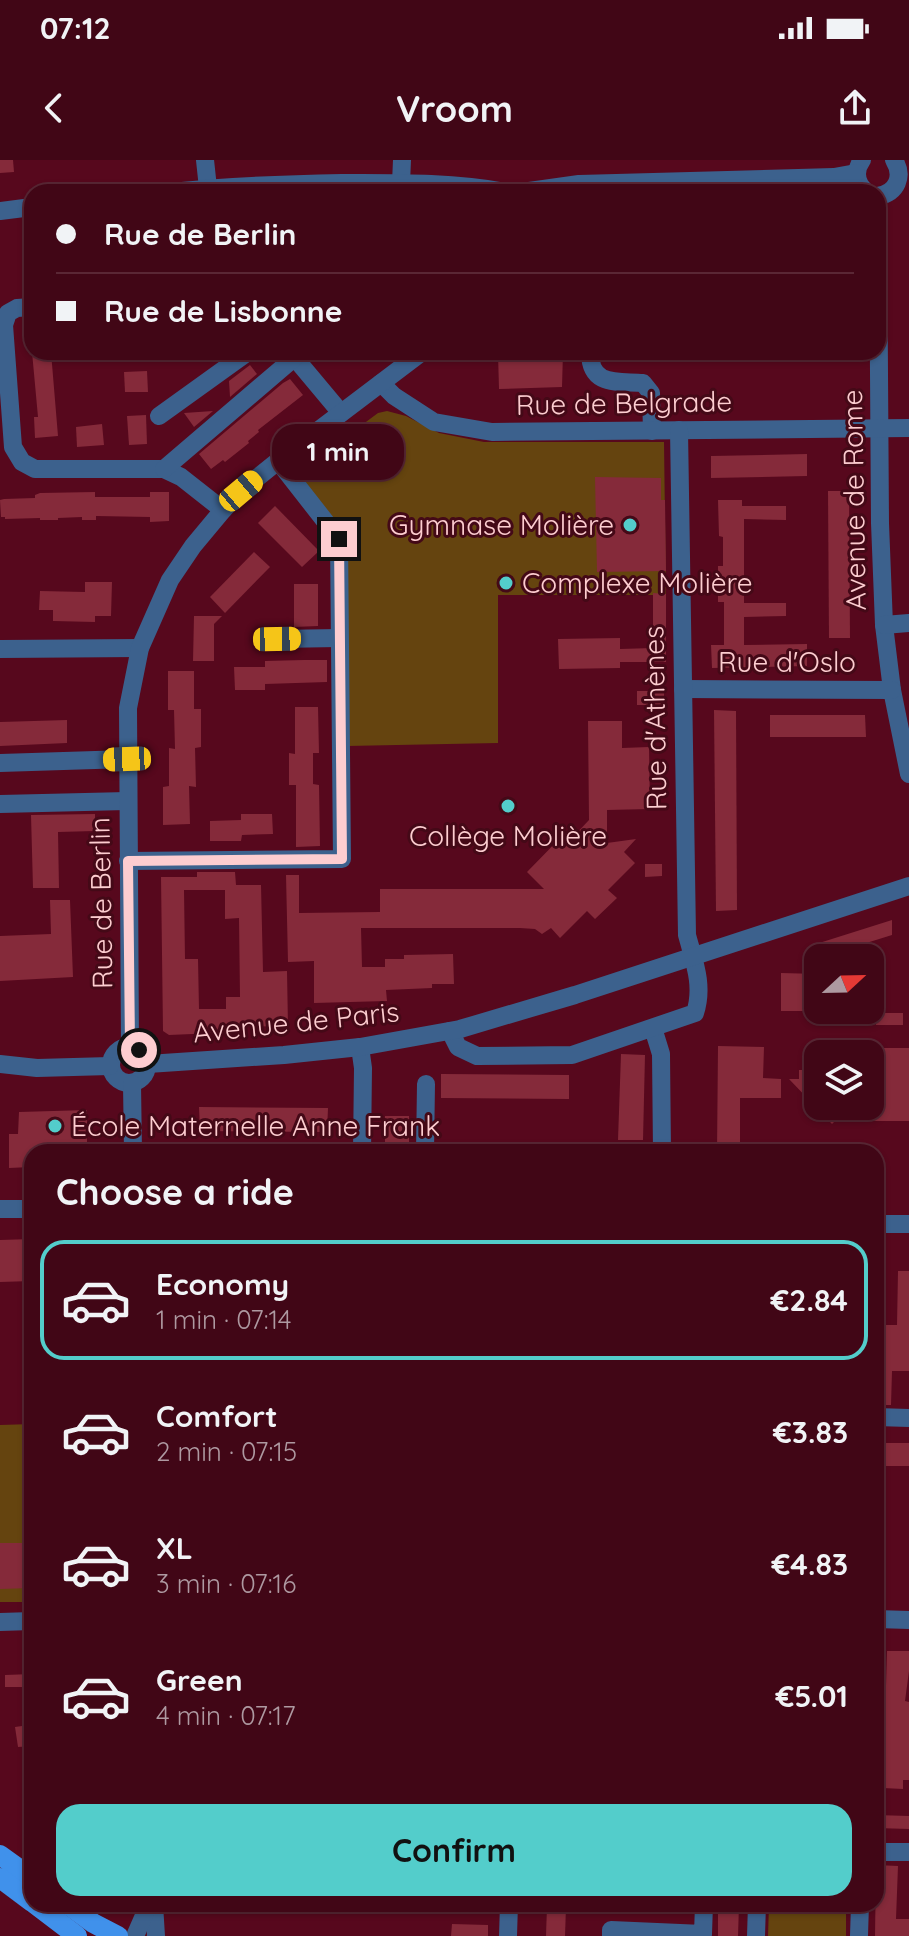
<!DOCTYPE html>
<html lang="en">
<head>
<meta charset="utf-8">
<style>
	:root { --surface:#410616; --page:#4c1423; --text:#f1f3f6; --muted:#ae99a1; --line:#5a2735; --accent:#53cdcb }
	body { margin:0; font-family:Quicksand,sans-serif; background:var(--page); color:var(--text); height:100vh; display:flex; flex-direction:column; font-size:30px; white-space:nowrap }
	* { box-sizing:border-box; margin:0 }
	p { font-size:26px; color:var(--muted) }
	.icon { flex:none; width:44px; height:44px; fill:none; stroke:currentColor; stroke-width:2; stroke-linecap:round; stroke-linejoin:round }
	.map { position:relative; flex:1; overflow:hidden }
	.drawer { position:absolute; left:24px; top:984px; width:860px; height:768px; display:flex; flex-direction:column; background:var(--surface); border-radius:24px; box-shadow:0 2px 6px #0004,0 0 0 2px var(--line) }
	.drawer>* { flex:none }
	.hud { position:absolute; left:24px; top:24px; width:862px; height:176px; border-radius:24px; box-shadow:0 2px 6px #0004,0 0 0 2px var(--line); display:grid; align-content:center; height:176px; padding:0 32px; background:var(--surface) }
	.needle { width:52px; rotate:68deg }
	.controls { position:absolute; left:804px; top:784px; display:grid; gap:16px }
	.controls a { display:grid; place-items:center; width:80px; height:80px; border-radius:16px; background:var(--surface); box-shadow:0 2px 6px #0004,0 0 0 2px var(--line); font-size:40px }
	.end { position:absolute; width:36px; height:36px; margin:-18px; border:10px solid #fdcdd0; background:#111; box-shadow:0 0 0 4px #111 }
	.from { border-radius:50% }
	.bubble { position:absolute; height:56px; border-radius:24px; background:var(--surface); box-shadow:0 2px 6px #0004,0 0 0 2px var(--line); font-size:26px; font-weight:700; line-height:56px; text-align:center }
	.car { position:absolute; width:24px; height:48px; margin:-24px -12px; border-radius:10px; box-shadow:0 0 6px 2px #0007; background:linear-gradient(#f5c518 24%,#345 0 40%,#f5c518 0 76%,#345 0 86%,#f5c518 0) }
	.hud b { display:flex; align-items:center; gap:28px; height:76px; font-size:30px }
	.hud b+b { border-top:2px solid var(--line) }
	.hud i { width:20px; height:20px; background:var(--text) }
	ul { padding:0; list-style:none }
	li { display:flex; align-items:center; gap:24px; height:120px; margin:0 16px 12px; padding:0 16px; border:4px solid transparent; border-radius:24px }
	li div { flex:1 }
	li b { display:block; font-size:30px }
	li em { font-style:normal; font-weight:700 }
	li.active { border-color:var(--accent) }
	li>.icon { width:72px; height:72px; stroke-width:1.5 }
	h2 { padding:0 32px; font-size:36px; line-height:96px }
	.action { display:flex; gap:16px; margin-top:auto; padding:16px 32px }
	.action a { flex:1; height:92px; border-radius:24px; background:var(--accent); color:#111; font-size:32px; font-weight:700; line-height:92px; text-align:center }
	.status { display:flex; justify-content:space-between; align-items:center; height:56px; padding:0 40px; background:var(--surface); direction:ltr }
	.status svg { height:22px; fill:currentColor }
	header { display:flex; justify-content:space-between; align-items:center; height:104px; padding:0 32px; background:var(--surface); font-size:36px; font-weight:700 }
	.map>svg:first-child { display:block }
	.green { fill:#65440f }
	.building { fill:#852a3a; fill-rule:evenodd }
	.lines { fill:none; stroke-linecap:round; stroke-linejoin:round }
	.minor { stroke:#3c618d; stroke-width:18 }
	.major { stroke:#4091eb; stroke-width:20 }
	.route { stroke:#fdcdd0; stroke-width:10 }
	.poi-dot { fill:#53cdcb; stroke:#440917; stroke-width:3 }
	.labels { text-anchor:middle; stroke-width:6; stroke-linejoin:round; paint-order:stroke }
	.street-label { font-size:28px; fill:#fdcdd0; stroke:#440917 }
	.poi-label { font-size:28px; fill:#fdcdd0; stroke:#440917; text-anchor:start }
</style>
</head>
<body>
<div class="status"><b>07:12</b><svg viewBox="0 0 49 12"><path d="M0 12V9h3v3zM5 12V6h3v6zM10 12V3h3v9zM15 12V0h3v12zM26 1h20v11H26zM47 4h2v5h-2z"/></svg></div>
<header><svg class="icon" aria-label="back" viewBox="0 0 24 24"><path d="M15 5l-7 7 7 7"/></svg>Vroom<svg class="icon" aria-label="share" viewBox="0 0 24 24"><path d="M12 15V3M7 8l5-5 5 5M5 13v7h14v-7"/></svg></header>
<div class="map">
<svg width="909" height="1776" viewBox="0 0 909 1776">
	<rect width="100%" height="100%" fill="#57081d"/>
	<!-- green -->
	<g class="green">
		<path d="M387,251L406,256L439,273L484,282H664L666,435H498V583L347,586L346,378L296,314L378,253Z"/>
		<path d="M32,1264V1442H0V1265Z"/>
		<path d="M769,1744H846V1776H768Z"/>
	</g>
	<!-- building -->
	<g class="building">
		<path d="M0,0H13L14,12L0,13Z"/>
		<path d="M32,192H51L58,276L35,278L34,257H38Z"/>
		<path d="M563,192L562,227L499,229L498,193Z"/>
		<path d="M250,205L257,214L230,237L229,221Z"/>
		<path d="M147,211L148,232H125L124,212Z"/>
		<path d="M290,219L303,235L258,270L259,272L248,281L249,283L225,302L223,300L211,309L199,294L283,223Z"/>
		<path d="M213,251L194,267L184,253Z"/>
		<path d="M146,255L147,284L129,285L127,256Z"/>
		<path d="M102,264L104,285L77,287L76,267Z"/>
		<path d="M807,294V316L711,318V296Z"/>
		<path d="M595,317L661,318V340H665L666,411L597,412Z"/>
		<path d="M828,331H849L850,478H829Z"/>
		<path d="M95,332V337H150V332H169V361L150,362V357L96,356V360H82V357L58,358V360H40V358L5,359V357H1L0,340L4,339L35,338V335L40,333Z"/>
		<path d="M718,340H742V346H786V360L744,359V443H786V456L744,457V485L807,484V506L712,508L711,485H724V442H718V406H723V377L719,376Z"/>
		<path d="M275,346L319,391L302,407L258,363Z"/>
		<path d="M254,392L270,407L225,453L210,437Z"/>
		<path d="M85,422H112L111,456H95V462L53,461V450H39L40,431L85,432Z"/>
		<path d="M294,424H318V466L294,467Z"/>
		<path d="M653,433L666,434V502H620V508L559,509L558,479L620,478V489L653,488Z"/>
		<path d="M194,456H222L214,464V501H193Z"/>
		<path d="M304,500H327V522L265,524V530H235L234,507H265V501Z"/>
		<path d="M168,511H194V549H201V587L195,588L196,627L189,626L190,664L163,665V627L169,626V588L175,589L174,550H168Z"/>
		<rect x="637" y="531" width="27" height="14"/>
		<path d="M295,547H318L319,593H313V624L319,625L320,686L296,687V625H289V593L295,594Z"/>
		<path d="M714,550L736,551L737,750L716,751Z"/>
		<path d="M770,555H865L866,577H770Z"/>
		<path d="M67,560V583L0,586V562Z"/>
		<path d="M588,561H622V588L649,587L650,649L607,650V683L636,679L624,692L635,703L608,730L617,738L595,759L587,751L560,778L551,768L542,774L535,769L520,768H361L362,807H385V799H404V795L453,794L454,824H432V828L386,830L387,841L314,843V801L288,802L286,715H299V753L380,752V729H544L527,712L568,670L574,676L589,660Z"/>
		<path d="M95,654V671L58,672L59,728H33L31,655Z"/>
		<path d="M241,654H272L273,674L242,675L241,681H210V661L241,660Z"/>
		<path d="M645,704H662V716L645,717Z"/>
		<path d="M197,712H235L236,725H261L263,812L287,811L288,866L224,867V872L216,873L169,875L163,871L161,717H197ZM184,730H225V759L239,758L240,837H226V849H199L198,799H185Z"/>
		<path d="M50,740H70L73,817L0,821V776L51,774Z"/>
		<path d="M892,760V775L831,794V798H815L816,784Z"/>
		<path d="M781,813L818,814V851H781Z"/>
		<rect x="876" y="853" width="27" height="12"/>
		<path d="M718,886L764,887L763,918L781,919V938H740V992H717Z"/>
		<path d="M876,888H909V961H862V946H870V919H876Z"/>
		<path d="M621,894L645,895L643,980H618Z"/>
		<path d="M799,910H818V946H850L832,964L789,919H799Z"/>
		<path d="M441,914L569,915V939L441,938Z"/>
		<path d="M199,947L328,948L327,972L200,971Z"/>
		<path d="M87,950V988L31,989V1007L9,1008V974H18L19,952Z"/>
		<rect x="385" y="956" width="24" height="36"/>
		<path d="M32,1079V1121L0,1122V1080Z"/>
		<path d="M898,1111H909V1211H892L891,1245H880V1207H876V1165H897Z"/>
		<rect x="876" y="1283" width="33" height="23"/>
		<path d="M0,1383H32V1428L0,1429Z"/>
		<path d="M887,1491H909V1511L905,1541L909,1542V1620H903V1629L883,1628Z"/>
		<path d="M32,1514V1527H5V1515Z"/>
		<path d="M29,1565L32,1586L18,1587L15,1567Z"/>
		<path d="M876,1655L909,1656V1669L876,1668Z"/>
		<path d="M876,1705L898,1706L896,1759H909V1776H875Z"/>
		<path d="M718,1744H739L738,1776H718Z"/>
		<path d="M547,1746L566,1747L565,1776H546Z"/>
		<path d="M452,1764L488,1765V1776H451Z"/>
	</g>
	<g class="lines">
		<!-- minor -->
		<g class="minor">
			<path d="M205,0L208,28"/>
			<path d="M862,0C854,11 856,23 866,32"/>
			<path d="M401,23L402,0"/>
			<path d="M171,32C228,26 285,24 342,23C397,23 452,22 506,32"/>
			<path d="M522,32L579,24L834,17L856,13"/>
			<path d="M878,36C897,33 904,16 894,0"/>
			<path d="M0,51L32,47"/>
			<path d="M878,62L880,363L884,465L892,530L909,614"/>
			<path d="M32,147L17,148L8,153L4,165L13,287L22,302L35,309H164L181,317L223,350"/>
			<path d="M590,192C590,227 617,221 643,223L651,233L652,271"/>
			<path d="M295,198L341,253"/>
			<path d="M381,223L394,236L434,262L492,272L909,268"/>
			<path d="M159,256L248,192"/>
			<path d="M164,309L301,192"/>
			<path d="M884,465L909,463"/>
			<path d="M277,479L339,478"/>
			<path d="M0,489L140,488"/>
			<path d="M683,529L892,530"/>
			<path d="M0,603L127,599"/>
			<path d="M0,644L127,641"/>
			<path d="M128,701L342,699L339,379L278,301"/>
			<path d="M653,868L661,894L662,992"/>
			<path d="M450,871L458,887L477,896L572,895L695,853C704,826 694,801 687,775L679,270"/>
			<path d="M130,886L128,548L140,488L170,420L193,386L223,350L241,331L278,301L422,192"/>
			<circle cx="129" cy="905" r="18"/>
			<path d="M360,887L363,908L362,992"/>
			<path d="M0,904L37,908L110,906"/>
			<path d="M148,904L284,895L360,887L460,869L575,835L909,726"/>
			<path d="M132,924L133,992"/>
			<path d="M425,992L426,924"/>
			<path d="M0,1049H32"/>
			<path d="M876,1064H909"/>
			<path d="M876,1257L909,1258"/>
			<path d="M876,1459L909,1460"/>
			<path d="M0,1462L32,1461"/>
			<path d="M876,1692H909"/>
			<path d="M154,1744L156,1776"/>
			<path d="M135,1776L149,1744"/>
			<path d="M508,1776L509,1744"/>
			<path d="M611,1776V1770L703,1774L704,1744"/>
			<path d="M756,1776L757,1744"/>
			<path d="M859,1776L860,1744"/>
		</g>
		<!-- major -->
		<g class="major">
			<path d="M0,1695L32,1718"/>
			<path d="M0,1718L32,1742"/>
			<path d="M35,1744L77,1776"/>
			<path d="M67,1744L93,1763L118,1776"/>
		</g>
	</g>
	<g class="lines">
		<!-- route -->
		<path class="route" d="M139,890L130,886L128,701L342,699L339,379"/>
	</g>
	<!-- markers -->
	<g class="poi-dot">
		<circle cx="630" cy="365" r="8"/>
		<circle cx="506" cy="423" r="8"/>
		<circle cx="508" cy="646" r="8"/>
		<circle cx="55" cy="966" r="8"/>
	</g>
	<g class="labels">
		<!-- street labels -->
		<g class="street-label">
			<text transform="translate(624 243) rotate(-1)" y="10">Rue de Belgrade</text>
			<text transform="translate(854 340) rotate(-91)" y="10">Avenue de Rome</text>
			<text x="787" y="512">Rue d'Oslo</text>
			<text transform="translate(655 558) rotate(-91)" y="10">Rue d'Athènes</text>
			<text transform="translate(101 743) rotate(-91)" y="10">Rue de Berlin</text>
			<text transform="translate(296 862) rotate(-6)" y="10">Avenue de Paris</text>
		</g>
		<!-- poi labels -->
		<g class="poi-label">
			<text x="614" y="375" text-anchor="end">Gymnase Molière</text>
			<text x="522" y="433">Complexe Molière</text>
			<text x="508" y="686" text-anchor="middle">Collège Molière</text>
			<text x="71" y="976">École Maternelle Anne Frank</text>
		</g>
	</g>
</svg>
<div class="controls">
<a><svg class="needle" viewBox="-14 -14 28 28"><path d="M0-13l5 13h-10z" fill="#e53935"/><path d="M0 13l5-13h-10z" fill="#ae99a1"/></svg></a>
<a><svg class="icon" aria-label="layers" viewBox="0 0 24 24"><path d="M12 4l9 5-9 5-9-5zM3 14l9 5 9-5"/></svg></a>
</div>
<i class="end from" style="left:139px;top:890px"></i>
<i class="end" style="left:339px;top:379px"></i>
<div class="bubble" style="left:272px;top:264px;width:132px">1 min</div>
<i class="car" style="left:241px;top:331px;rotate:50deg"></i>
<i class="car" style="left:277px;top:479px;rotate:89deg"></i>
<i class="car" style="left:127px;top:599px;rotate:268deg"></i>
<div class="hud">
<b><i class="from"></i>Rue de Berlin</b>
<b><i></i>Rue de Lisbonne</b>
</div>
<section class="drawer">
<h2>Choose a ride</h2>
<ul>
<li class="active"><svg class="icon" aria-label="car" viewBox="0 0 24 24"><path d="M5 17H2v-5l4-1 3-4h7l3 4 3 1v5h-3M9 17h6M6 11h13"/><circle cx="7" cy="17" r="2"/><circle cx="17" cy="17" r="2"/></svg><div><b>Economy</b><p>1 min · 07:14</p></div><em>€2.84</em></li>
<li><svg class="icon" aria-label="car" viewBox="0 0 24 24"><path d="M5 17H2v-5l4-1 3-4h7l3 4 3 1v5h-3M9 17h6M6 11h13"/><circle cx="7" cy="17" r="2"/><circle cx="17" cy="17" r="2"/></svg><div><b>Comfort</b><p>2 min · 07:15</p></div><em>€3.83</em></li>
<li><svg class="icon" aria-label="car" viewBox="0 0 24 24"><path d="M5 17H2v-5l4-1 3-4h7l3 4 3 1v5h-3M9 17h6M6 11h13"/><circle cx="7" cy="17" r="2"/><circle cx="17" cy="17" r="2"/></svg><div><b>XL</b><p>3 min · 07:16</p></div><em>€4.83</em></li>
<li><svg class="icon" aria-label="car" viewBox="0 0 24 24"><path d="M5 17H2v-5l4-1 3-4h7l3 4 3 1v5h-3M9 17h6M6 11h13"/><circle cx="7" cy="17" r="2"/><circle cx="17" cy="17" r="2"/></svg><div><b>Green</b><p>4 min · 07:17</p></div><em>€5.01</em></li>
</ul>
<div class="action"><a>Confirm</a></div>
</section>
</div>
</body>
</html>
